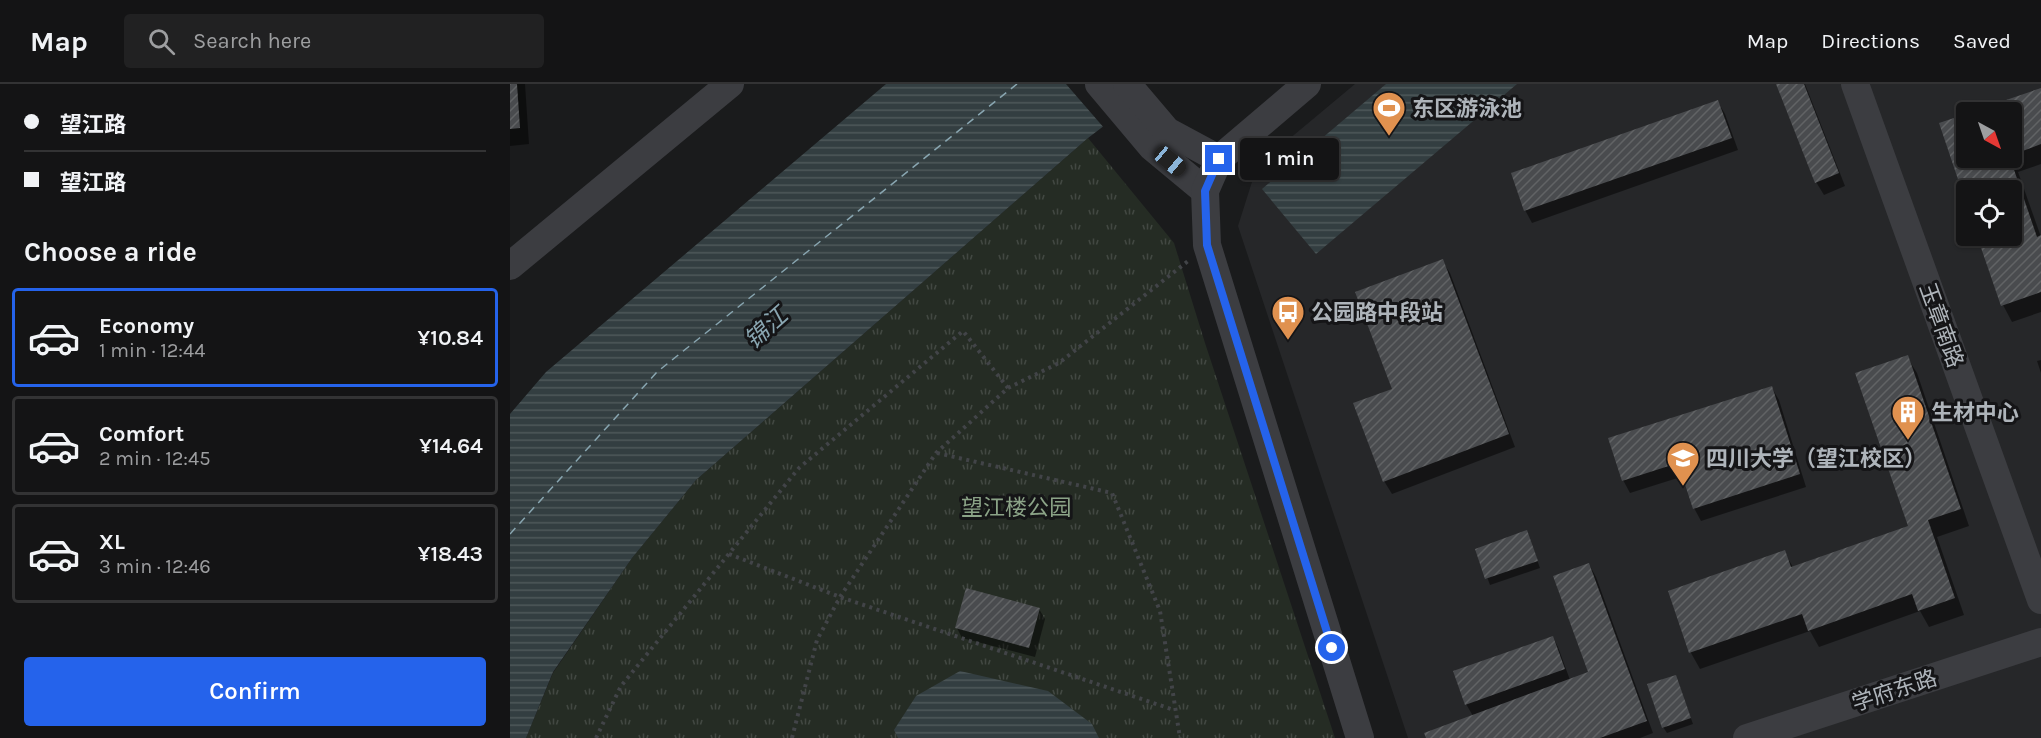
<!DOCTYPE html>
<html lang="en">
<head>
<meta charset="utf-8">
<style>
	:root { --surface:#141415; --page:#212122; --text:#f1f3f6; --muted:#9d9ea0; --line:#333334; --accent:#2563eb }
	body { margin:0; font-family:Karla,"Noto Sans SC",sans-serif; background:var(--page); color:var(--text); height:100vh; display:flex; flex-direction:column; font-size:22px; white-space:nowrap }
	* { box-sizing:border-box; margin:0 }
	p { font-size:20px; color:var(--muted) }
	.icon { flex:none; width:33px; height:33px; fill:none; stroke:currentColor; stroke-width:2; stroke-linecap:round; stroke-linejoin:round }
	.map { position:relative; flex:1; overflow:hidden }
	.panel { display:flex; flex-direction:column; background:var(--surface); width:510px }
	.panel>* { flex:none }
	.hud { display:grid; align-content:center; height:132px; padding:0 24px; background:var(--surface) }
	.needle { width:39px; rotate:140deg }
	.buttons { position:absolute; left:1446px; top:18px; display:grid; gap:12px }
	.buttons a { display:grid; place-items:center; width:66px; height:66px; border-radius:6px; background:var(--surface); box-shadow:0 2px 4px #0004,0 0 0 2px var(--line); font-size:30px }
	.end { position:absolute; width:27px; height:27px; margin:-14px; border:8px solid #2563eb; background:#fff; box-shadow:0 0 0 3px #fff }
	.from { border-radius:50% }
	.bubble { position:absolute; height:42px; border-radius:6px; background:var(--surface); box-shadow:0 2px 4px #0004,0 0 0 2px var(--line); font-size:20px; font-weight:600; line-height:42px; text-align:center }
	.car { position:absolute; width:18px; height:36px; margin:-18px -9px; border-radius:8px; box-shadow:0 0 4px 2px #0007; background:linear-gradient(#222 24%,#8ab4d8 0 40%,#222 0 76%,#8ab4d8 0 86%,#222 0) }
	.hud b { display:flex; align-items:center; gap:21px; height:57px; font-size:22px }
	.hud b+b { border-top:2px solid var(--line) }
	.hud i { width:15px; height:15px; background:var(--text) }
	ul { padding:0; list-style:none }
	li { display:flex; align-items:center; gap:18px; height:99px; margin:0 12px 9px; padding:0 12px; border:3px solid var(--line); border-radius:6px }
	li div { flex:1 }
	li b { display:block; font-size:22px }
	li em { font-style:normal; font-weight:600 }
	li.selected { border-color:var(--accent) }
	li>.icon { width:54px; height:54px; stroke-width:1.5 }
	h2 { padding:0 24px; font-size:27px; line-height:72px }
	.primary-button { display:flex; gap:12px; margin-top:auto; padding:12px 24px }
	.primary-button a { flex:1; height:69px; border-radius:6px; background:var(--accent); color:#fff; font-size:24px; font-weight:600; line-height:69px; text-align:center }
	header { display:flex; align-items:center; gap:36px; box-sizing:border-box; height:84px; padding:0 30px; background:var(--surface); border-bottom:2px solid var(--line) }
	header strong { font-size:28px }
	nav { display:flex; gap:33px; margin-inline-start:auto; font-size:21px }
	.search { width:420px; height:54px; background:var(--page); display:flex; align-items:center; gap:15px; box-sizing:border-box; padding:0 21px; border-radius:6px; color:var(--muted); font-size:22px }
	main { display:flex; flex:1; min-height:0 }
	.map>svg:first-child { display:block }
	.built { fill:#262729; fill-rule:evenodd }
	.park { fill:url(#park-tufts) }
	.water { fill:url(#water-rules) }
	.pier { fill:#1a1b1c }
	.shadow { fill:#0007 }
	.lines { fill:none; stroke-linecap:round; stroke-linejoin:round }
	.ferry { stroke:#89a6b1; stroke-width:1.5; stroke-dasharray:8 6; stroke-linecap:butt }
	.building { fill:url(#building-hatch) }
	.path { stroke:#424448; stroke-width:4; stroke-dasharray:3 4.5; stroke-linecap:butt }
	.minor { stroke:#3c3d41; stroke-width:28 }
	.route { stroke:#2563eb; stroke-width:8 }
	.labels { text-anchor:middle; stroke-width:6; stroke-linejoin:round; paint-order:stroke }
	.poi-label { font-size:22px; font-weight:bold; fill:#aeb4ba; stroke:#151517; text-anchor:start }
	.street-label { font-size:22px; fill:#aeb4ba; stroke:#151517 }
	.park-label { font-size:22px; fill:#8ba387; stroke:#151517 }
	.water-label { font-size:24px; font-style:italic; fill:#89a6b1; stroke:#151517 }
</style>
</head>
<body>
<header>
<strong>Map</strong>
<div class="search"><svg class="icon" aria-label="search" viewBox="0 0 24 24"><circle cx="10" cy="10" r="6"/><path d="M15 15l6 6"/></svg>Search here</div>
<nav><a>Map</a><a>Directions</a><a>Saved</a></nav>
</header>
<main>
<section class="panel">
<div class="hud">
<b><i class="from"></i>望江路</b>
<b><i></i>望江路</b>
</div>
<h2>Choose a ride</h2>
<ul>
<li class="selected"><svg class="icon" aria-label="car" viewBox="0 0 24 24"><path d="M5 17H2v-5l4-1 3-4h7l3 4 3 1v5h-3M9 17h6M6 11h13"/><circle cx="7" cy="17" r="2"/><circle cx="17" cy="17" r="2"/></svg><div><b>Economy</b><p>1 min · 12:44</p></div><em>¥10.84</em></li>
<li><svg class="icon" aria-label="car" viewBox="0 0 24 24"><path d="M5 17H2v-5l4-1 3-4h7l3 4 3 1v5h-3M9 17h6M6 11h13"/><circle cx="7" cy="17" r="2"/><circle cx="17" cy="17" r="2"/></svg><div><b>Comfort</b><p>2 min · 12:45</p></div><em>¥14.64</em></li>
<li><svg class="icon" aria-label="car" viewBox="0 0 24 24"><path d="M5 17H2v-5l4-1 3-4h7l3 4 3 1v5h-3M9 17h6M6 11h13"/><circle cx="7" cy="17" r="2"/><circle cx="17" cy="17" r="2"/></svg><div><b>XL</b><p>3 min · 12:46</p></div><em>¥18.43</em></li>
</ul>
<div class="primary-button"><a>Confirm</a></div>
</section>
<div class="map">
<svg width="1531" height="654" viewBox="0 0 1531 654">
	<defs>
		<pattern id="park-tufts" width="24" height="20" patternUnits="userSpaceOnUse" patternTransform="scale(1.5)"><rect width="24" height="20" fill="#252c24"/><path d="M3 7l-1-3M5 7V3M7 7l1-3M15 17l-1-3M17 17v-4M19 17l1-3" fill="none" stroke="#424842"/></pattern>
		<pattern id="water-rules" width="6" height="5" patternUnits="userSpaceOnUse" patternTransform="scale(1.5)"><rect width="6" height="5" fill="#333e41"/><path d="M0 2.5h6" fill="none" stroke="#4e585a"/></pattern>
		<pattern id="building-hatch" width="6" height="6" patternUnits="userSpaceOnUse" patternTransform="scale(1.5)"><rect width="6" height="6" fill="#494b4e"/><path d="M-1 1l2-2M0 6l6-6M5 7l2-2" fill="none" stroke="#616365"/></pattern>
	</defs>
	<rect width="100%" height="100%" fill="#1a1b1c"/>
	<!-- built -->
	<path class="built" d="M845,0H1531V654H898L728,142L747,82ZM1456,28H1502V74H1456ZM1456,106H1502V152H1456Z"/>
	<!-- park -->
	<path class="park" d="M578,54L664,159L695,259L825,654H16L43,589L122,474L186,396Z"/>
	<!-- water -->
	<g class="water">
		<path d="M376,0H649L578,54L186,396L122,474L43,588L16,654H0V330L36,288Z"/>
		<path d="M876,0H1007L806,170L752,105Z"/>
		<path d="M450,587L538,607L582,640L589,654H388L384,646L406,612Z"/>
	</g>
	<!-- pier -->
	<path class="pier" d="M556,0H652L595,45Z"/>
	<!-- shadow -->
	<g class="shadow">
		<path d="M0,0H15L19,60L0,62Z"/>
		<path d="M1268,0H1295L1335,102L1314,111L1306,98Z"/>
		<path d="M1531,5V80L1508,88L1531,153V228L1502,238L1493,221L1469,152H1502V106H1456V116L1430,40L1456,31V74H1502V28H1464Z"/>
		<path d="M1208,18L1215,30L1228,66L1022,139L1015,126Z"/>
		<path d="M932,177L940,189L1005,363L882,410L874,397L884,305Z"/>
		<path d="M1397,273L1407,289L1459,442L1427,453L1454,531L1419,543L1410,527L1309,563L1300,547L1190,585L1181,569L1160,508L1274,468L1283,483L1400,443Z"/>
		<path d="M1531,276V289L1527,277Z"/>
		<path d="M1262,304L1269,316L1296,403L1191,437L1184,424L1174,392L1120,409L1113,396Z"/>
		<path d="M1017,448L1030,484L980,501L967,466Z"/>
		<path d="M1079,480L1086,493L1143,649L1130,654H917L963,632L956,620L1043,553L1048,563L1060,596L1080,589Z"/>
		<path d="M529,525L535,535L525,573L452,554L447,544Z"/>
		<path d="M1166,593L1183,640L1157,649L1153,643Z"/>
	</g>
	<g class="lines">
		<!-- ferry -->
		<path class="ferry" d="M0,450L147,288L507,0"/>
	</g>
	<!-- building -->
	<g class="building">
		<path d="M0,0H7L10,44L0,45Z"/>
		<path d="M1266,0H1294L1329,89L1305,99Z"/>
		<path d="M1531,4V60L1502,71V28H1461Z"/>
		<path d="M1208,16L1222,54L1014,127L1001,89Z"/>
		<path d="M1456,30V74H1500L1527,153L1531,151V208L1491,222L1467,152H1502V106H1456V119L1429,39Z"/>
		<path d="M933,175L999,350L873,398L843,319L882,305L845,208Z"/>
		<path d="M1398,271L1451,425L1418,436L1445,514L1408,527L1402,510L1298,547L1292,530L1179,569L1158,507L1275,466L1281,483L1398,442L1345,289Z"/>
		<path d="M1262,302L1290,390L1183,425L1168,379L1112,397L1098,354Z"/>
		<path d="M1017,446L1028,477L975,495L965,465Z"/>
		<path d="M1079,479L1137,637L1090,654H916L914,649L1078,588L1043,492Z"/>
		<path d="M456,504L530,524L519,564L445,544Z"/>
		<path d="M1043,552L1055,585L955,621L943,587Z"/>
		<path d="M1166,591L1181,634L1152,644L1137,600Z"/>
	</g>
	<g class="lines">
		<!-- path -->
		<g class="path">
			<path d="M427,369L602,409L650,527L670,654"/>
			<path d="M219,470L330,513L664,626"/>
			<path d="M86,654L111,602L289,384L453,247L498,304"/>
			<path d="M282,654L307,556L330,513L426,369L498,304L549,279L678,177"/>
		</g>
		<!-- minor -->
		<g class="minor">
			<path d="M589,0L642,63L695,107"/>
			<path d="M617,0L657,47L709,75"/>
			<path d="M797,0L709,75L695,107L697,161L850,654"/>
			<path d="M1345,0L1531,516"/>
			<path d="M0,182L220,0"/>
			<path d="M1237,654L1531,558"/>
		</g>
	</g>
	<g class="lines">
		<!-- route -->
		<path class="route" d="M709,75L695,107L697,161L822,564"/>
	</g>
	<!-- icons -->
	<defs>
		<g id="stadium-pin" transform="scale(1.725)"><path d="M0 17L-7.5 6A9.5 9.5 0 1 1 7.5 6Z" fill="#e0914f" stroke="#151517"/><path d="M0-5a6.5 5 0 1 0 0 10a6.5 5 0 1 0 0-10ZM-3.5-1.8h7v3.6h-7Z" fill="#fff"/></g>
		<g id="bus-pin" transform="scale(1.725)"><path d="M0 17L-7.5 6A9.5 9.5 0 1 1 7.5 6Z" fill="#e0914f" stroke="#151517"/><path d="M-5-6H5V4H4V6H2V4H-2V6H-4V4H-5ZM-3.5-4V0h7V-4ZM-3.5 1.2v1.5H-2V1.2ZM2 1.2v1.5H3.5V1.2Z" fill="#fff"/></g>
		<g id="building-pin" transform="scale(1.725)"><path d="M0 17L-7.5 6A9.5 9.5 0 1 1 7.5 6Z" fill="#e0914f" stroke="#151517"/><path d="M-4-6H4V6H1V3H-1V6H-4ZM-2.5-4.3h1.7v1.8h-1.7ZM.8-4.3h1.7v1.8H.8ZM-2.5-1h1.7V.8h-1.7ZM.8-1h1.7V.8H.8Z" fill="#fff"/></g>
		<g id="university-pin" transform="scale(1.725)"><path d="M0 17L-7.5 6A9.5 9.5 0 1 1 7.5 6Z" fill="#e0914f" stroke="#151517"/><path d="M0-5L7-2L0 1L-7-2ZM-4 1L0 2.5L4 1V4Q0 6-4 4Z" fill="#fff"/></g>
	</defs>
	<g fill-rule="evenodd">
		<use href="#stadium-pin" x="879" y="24"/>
		<use href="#bus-pin" x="778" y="228"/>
		<use href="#building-pin" x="1398" y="328"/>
		<use href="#university-pin" x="1173" y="374"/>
	</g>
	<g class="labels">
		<!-- poi labels -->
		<g class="poi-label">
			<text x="902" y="32">东区游泳池</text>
			<text x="801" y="236">公园路中段站</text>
			<text x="1421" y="336">生材中心</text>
			<text x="1196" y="382">四川大学（望江校区）</text>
		</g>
		<!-- street labels -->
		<g class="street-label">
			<text transform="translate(1432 241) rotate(70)" y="8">玉章南路</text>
			<text transform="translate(1384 606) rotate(-18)" y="8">学府东路</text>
		</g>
		<!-- park labels -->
		<g class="park-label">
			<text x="506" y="431">望江楼公园</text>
		</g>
		<!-- water labels -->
		<g class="water-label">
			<text transform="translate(256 244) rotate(-42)" y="8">锦江</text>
		</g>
	</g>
</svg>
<div class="buttons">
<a><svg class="needle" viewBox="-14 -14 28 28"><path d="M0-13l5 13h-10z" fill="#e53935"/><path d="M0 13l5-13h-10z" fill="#9d9ea0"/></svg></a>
<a><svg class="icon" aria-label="locate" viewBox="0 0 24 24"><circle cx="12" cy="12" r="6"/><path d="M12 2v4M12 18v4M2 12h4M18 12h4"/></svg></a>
</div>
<i class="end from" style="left:822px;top:564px"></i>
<i class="end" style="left:709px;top:75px"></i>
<div class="bubble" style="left:730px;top:54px;width:99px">1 min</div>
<i class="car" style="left:660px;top:77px;rotate:130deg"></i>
</div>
</main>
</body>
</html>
